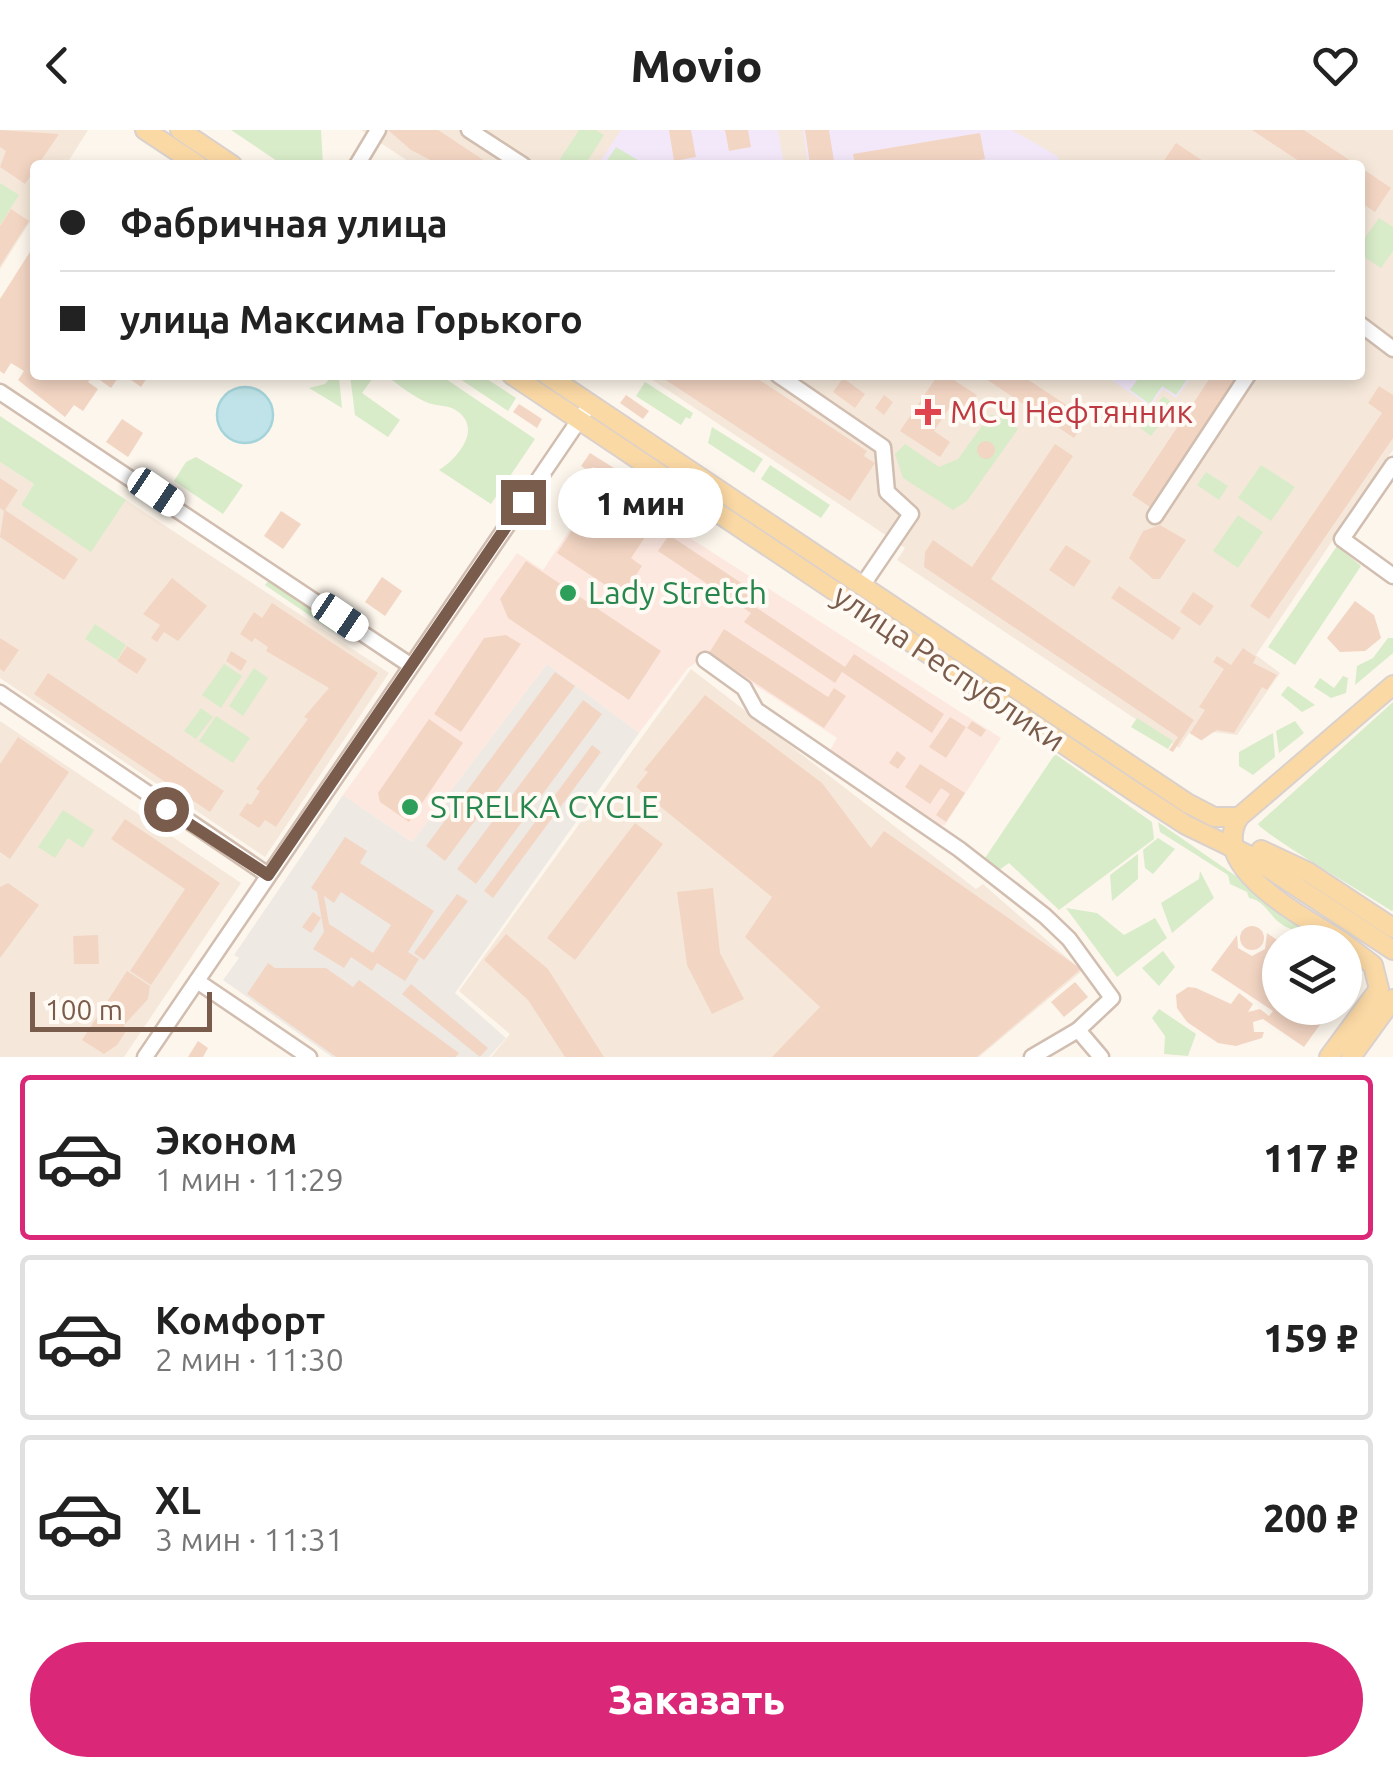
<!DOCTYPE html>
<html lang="ru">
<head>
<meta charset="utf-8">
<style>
	:root { --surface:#fff; --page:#f2f2f2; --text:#222; --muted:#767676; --line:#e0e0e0; --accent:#db2777 }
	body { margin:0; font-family:Ubuntu,sans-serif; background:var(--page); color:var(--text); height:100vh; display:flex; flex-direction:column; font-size:38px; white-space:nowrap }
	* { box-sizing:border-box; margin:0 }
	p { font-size:32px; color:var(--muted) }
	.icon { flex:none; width:55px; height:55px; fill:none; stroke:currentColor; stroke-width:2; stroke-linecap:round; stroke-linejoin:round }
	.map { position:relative; height:927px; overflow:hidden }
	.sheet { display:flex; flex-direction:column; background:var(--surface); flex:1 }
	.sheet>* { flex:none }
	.guide { position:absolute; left:30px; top:30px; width:1335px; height:220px; border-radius:10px; box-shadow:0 5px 15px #0003; display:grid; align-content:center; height:220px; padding:0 30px; background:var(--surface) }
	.buttons { position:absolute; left:1262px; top:795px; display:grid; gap:20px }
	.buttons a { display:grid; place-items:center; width:100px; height:100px; border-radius:50%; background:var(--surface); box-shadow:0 5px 15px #0003; font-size:50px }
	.scale { position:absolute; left:30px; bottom:25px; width:182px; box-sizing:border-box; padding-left:10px; border:5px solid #7a5c4d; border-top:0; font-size:28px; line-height:35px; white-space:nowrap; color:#7a5c4d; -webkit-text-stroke:8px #fffaf3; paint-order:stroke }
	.end { position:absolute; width:45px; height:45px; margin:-22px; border:12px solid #7a5c4d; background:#fff; box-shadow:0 0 0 5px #fff }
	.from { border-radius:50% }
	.bubble { position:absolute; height:70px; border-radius:35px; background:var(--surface); box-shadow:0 5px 15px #0003; font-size:32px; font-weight:800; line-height:70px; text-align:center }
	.car { position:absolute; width:30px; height:60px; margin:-30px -15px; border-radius:12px; box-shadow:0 0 8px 2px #0007; background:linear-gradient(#fff 24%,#345 0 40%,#fff 0 76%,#345 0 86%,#fff 0) }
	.guide b { display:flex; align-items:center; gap:35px; height:95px; font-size:38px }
	.guide b+b { border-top:2px solid var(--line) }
	.guide i { width:25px; height:25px; background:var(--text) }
	ul { padding:18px 0 0; list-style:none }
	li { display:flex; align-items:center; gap:30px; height:165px; margin:0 20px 15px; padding:0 10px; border:5px solid var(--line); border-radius:10px }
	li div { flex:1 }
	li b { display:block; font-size:38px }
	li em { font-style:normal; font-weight:800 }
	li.active { border-color:var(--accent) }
	li>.icon { width:90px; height:90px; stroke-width:1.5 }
	.button { display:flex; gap:20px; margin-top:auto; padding:20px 30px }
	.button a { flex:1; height:115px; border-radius:60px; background:var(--accent); color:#fff; font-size:40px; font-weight:800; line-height:115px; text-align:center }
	header { display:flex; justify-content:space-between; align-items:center; height:130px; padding:0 30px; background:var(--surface); font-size:45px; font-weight:800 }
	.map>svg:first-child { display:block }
	.residential { fill:#f5e8da }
	.commercial { fill:#fde8e0 }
	.industrial { fill:#efe9e4 }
	.education { fill:#f3e8fa }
	.green { fill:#d8ecc9 }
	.water { fill:#bfe3e8; stroke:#a5d3da; stroke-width:2.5 }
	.building { fill:#f3d5c3; fill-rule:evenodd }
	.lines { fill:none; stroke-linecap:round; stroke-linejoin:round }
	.minor-casing { stroke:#d1beb0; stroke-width:19 }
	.major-casing { stroke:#dad1cd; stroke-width:22 }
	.minor { stroke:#fff; stroke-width:14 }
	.major { stroke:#fbd9a5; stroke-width:18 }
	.route { stroke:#7a5c4d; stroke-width:12 }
	.health-dot { fill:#e0444e; stroke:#fffaf3; stroke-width:4 }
	.leisure-dot { fill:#2e9e5b; stroke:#fffaf3; stroke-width:4 }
	.labels { text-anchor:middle; stroke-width:8; stroke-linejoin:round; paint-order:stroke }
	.health-label { font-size:32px; fill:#be3a42; stroke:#fffaf3; text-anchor:start }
	.leisure-label { font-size:32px; fill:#27864d; stroke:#fffaf3; text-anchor:start }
	.street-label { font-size:32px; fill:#7a5c4d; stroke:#fffaf3 }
</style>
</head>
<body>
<header><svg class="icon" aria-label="back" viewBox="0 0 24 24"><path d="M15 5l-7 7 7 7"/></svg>Movio<svg class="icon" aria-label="heart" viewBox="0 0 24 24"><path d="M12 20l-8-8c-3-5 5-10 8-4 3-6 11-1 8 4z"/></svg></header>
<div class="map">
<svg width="1393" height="927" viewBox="0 0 1393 927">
	<rect width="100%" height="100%" fill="#fdf6ec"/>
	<!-- residential -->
	<g class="residential">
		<path d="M0,0H88L66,35H35V84L0,139Z"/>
		<path d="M361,0H1393V320L1256,525L1280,543L1237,605L1213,602L1202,611L1189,603L1179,618L897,430L905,418L645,245H1360V35H414Z"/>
		<path d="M0,332L34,354L21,375L91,421L126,370L389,543L265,727L0,548Z"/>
		<path d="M691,539L976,759L983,754L1082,841L979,927H491L510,904L459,861Z"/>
		<path d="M0,591L241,753L124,927H0Z"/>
	</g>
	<!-- commercial -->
	<path class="commercial" d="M621,381L664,408L673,397L1001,608L945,695L929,696L828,624L837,608L708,525L688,538L639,603L547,534L412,712L343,665L517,423L543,440L577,389Z"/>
	<!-- industrial -->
	<path class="industrial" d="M547,534L639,603L455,863L506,908L489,927H332L223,850L239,828L234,825L343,665L412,712Z"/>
	<!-- education -->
	<g class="education">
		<path d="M621,0H778L784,35H598Z"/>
		<path d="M803,0H1012L1059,27L1055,35H808Z"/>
		<path d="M1104,245H1193L1176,268L1163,259L1150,276Z"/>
	</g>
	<!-- green -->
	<g class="green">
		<path d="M231,0H321L323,35H283Z"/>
		<path d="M579,0H596L604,5L585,35H568L560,29Z"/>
		<path d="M616,17L646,35H604Z"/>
		<path d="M0,53L19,65L0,95Z"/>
		<path d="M1379,88L1393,97V121L1381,138L1360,124V115Z"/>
		<path d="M333,245L339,248L342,278L309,258L325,254Z"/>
		<path d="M350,245H375L362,263L400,290L388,307L355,285Z"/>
		<path d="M385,245H440L535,309L491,374L439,340C457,329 483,299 457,281C448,274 436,277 426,272C412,266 398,254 385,245Z"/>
		<path d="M454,245H481L516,268L508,281Z"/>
		<path d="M1141,245H1190L1176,265L1162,256L1150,274L1130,260Z"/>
		<path d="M645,252L693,283L690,289L686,287L681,295L636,266Z"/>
		<path d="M1163,266L1174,274L1151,306L1140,298Z"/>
		<path d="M990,285L1004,286L1018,299L967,371L953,380L903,348L895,324L905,314L939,337L958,329Z"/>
		<path d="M0,286L126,370L91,422L21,375L34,354L0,332Z"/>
		<path d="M712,297L763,329L754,343L708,313Z"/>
		<path d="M196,327L243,355L223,384L174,351L186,332Z"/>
		<path d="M770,335L830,375L821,388L761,349Z"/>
		<path d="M1261,335L1295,357L1271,391L1238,368Z"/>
		<path d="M1206,342L1228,356L1219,370L1197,355Z"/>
		<path d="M579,344L607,362L560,371Z"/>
		<path d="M1238,385L1263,402L1238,438L1213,421Z"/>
		<path d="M1337,416L1361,436L1295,535L1268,517Z"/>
		<path d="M269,450L338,496L334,502L265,455Z"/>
		<path d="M95,494L126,515L117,530L85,509Z"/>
		<path d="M1388,508H1393V523L1355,555L1357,536L1373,528Z"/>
		<path d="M224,534L242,546L221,578L202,565Z"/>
		<path d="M254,538L268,548L243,586L229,576Z"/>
		<path d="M1343,546L1348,548L1346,563L1331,568L1314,557L1320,548L1334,558Z"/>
		<path d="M1288,556L1315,575L1302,582L1281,565Z"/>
		<path d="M1393,572V780L1392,781C1372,768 1263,704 1258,694Z"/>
		<path d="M201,578L213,587L196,609L184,601Z"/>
		<path d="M216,586L250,608L233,633L199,611Z"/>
		<path d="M1137,588L1173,611L1168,619L1131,597Z"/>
		<path d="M1295,591L1304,603L1279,623L1276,601Z"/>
		<path d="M1273,603L1275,627L1253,645L1239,636V622Z"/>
		<path d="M1055,624L1152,692L1154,709L1059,780L1009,733L999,740L985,728Z"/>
		<path d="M63,680L94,700L83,718L68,708L55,728L38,717Z"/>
		<path d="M1158,692L1331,812H1315C1302,799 1293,803 1280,793C1268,784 1265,771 1249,768L1247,762L1230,754L1228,745L1160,702Z"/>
		<path d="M1158,708L1175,719L1153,744L1145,738L1143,720Z"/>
		<path d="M1138,724V749L1112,771L1110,745Z"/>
		<path d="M1200,741L1214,768L1172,803L1161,773L1199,749Z"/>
		<path d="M1066,778L1097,783L1124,805L1155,788L1167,808L1117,847Z"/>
		<path d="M1163,821L1175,837L1159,856L1142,838Z"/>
		<path d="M1159,879L1196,904L1188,926L1164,924L1165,906L1152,888Z"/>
	</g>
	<!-- water -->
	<circle class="water" cx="245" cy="285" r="28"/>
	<!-- building -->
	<g class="building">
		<path d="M0,0L59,4L25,54L0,37L6,21L0,17Z"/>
		<path d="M388,0H438L491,35H440L411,20Z"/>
		<path d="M669,0H691L696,27L674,31Z"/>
		<path d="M725,0H748L751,17L729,21Z"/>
		<path d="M805,0H829L834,31L810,35Z"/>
		<path d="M1252,0H1304L1357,35H1305Z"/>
		<path d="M980,3L985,29L950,35H855L853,24Z"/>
		<path d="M1176,13L1209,35H1161Z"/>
		<path d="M1360,37L1391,58L1375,82L1360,72Z"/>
		<path d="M11,79L29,91L0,136V96Z"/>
		<path d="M35,114V245H120L111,258L93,245L88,252L98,259L83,281L74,275L65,287L18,250L24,241L11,233L4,244L0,241V169Z"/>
		<path d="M124,245H149L141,257Z"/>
		<path d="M658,245H752L867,321L864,326L875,333L850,371Z"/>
		<path d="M938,245H946L977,265L964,284L951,275L934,301L950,312L940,327L900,301Z"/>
		<path d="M980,245H1021L1086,288L1074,308Z"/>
		<path d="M1212,245H1238L1150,377L1132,365Z"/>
		<path d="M843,248L865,264L855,278L833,262Z"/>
		<path d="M1379,256L1393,265V308L1269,489L1250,476L1382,283L1368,273Z"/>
		<path d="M626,265L649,281L643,289L620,273Z"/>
		<path d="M884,265L893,272L884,285L875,278Z"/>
		<path d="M519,274L542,289L537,298L513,282Z"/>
		<path d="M122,289L143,303L128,327L106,312Z"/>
		<circle cx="986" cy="320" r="9"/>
		<path d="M1055,314L1073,326L991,449L1194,590L1173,622L1169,620L1178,607L924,437L925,422L933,410L972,437Z"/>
		<path d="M590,323L622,343L616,352L593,337L590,342L581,336Z"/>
		<path d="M0,348L18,360L5,380L78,429L64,450L0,407L4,381L0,378Z"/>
		<path d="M281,381L301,394L283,419L264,406Z"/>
		<path d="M621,383L649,401L631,428L642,436L622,466L557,423L578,391Z"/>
		<path d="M1160,395L1186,410L1160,449H1153L1129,428L1143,401Z"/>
		<path d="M669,405L761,466L754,476L845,537L854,524L944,584L932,603L842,542L835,553L744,492L751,483L658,421Z"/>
		<path d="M1066,415L1091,431L1074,457L1049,440Z"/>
		<path d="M526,431L661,521L629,570L508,488L500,469Z"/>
		<path d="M382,447L402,461L385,486L365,472Z"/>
		<path d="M172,448L207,476L178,511L164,502L157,512L151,508L160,495L143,484Z"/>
		<path d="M1119,456L1181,498L1173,510L1111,468Z"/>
		<path d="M1193,462L1214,476L1200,496L1180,482Z"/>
		<path d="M1355,471L1374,485L1381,508L1365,521L1340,522L1327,508Z"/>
		<path d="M272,473L378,543L276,697L265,690L259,698L239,685L247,673L251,675L260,661L256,659L308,589L304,587L329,558L266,521L268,517L255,508L252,512L240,504L254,482L262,488Z"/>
		<path d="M724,499L828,567L834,558L846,566L824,598L709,523Z"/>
		<path d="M506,505L521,514L461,602L434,584L484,508Z"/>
		<path d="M0,508L19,520L4,542L0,539Z"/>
		<path d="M127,516L147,529L137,544L117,531Z"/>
		<path d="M1243,518L1256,527L1253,533L1277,545L1267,560L1262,557L1234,603L1217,600L1201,610L1190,603L1205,580L1199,577L1224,539L1213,532L1217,526L1231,535Z"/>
		<path d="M231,521L247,531L241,541L226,531Z"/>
		<path d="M555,542L575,556L445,731L426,716Z"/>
		<path d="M48,543L224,661L210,682L34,564Z"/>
		<path d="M705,565L822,653L871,718L884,701L1081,839L977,927H772L820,877L745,807L772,767L636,657L648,642L644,640Z"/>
		<path d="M583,570L602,584L476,754L457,739Z"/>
		<path d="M950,587L966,597L946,628L929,617Z"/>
		<path d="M429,589L463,613L409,692L380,672L378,663Z"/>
		<path d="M972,591L986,600L981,607L967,598Z"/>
		<path d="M18,607L69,642L10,729L0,722V634Z"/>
		<path d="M592,615L601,622L493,768L484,761Z"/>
		<path d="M897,621L906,628L898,639L889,633Z"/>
		<path d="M920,634L965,663L946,692L936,685L950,664L941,658L930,674L905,657Z"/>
		<path d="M125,689L220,753L151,855L130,841L185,759L111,709Z"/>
		<path d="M635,693L663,714L575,830L547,808Z"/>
		<path d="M345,707L367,721L360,733L434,781L408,822L419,829L405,851L377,833L372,841L351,827L344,838L313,819L324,802L317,762L311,758ZM341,762L391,795L373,823L329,794L324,766L334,773Z"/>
		<path d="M8,753L39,775L0,828V757Z"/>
		<path d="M713,758L720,823L744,869L712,884L687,835L677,762Z"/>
		<path d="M457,764L468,771L424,830L414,823Z"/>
		<path d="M313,782L321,788L311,803L302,797Z"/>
		<circle cx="1252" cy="808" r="12"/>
		<path d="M1267,803L1280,812V878H1332L1304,917L1263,889L1253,892L1254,902H1264L1262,908L1236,916L1218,913L1187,892L1177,878L1176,865L1188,857L1196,858L1231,874L1239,863L1253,874L1248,882L1260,879L1269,886L1273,881L1211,840L1237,805L1238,818L1252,826L1265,819Z"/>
		<path d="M506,804L548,839L604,927H565L528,870L484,830Z"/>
		<path d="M98,805L99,834H74L73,806Z"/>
		<path d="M268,833L275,838H326L353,857L359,850L459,923L456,927H336L247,864Z"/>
		<path d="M127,841L150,856L148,869L124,895L125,903L117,915L104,924L82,910Z"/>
		<path d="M1075,852L1088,867L1064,887L1051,872Z"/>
		<path d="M411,854L488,918L480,927L402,864Z"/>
		<path d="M198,911L208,918L203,927H188Z"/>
	</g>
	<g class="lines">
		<!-- minor casing -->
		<g class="minor-casing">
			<g id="minor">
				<path d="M469,0L523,35"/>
				<path d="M357,35L378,0"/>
				<path d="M1360,194L1393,219"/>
				<path d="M778,245L883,317L887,362L911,384L862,456"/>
				<path d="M0,262L410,535"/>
				<path d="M1393,335L1342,409L1393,446"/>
				<path d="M1155,386L1248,245"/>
				<path d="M705,530L744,558L756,580L959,719L1045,786L1069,809L1112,868L1078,900L1032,927"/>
				<path d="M0,563L268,745"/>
				<path d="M197,851L309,927"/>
				<path d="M1078,900L1101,927"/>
				<path d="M145,927L590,274"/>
			</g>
		</g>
		<!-- major casing -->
		<g class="major-casing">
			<g id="major">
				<path d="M145,0L198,35"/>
				<path d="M180,0L232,35"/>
				<path d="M512,245L1135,662L1186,695L1250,726L1393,820"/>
				<path d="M547,245L1187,673L1214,687H1239"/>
				<path d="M1261,720L1308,742L1393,798"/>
				<path d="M1343,812C1308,789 1206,739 1239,687L1393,555"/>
				<path d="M1329,927L1379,859L1373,835L1345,814"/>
				<path d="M1351,927L1393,869"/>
			</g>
		</g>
		<!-- minor -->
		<use href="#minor" class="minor"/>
		<!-- major -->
		<use href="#major" class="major"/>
	</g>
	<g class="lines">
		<!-- route -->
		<path class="route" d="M166,679L268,745L523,372"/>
	</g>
	<!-- markers -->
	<path class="health-dot" d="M923 267h10v10h10v10h-10v10h-10v-10h-10v-10h10z"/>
	<g class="leisure-dot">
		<circle cx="568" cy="463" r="10"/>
		<circle cx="410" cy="677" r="10"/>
	</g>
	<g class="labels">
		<!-- health labels -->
		<g class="health-label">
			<text x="950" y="293">МСЧ Нефтянник</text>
		</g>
		<!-- leisure labels -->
		<g class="leisure-label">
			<text x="588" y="474">Lady Stretch</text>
			<text x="430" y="688">STRELKA CYCLE</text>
		</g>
		<!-- street labels -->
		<g class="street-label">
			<text transform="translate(949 538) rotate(34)" y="11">улица Республики</text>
		</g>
	</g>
</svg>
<div class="buttons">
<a><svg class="icon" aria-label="layers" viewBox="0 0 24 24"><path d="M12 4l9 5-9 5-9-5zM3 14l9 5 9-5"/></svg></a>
</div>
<div class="scale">100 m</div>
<i class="end from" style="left:166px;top:679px"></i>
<i class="end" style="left:523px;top:372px"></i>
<div class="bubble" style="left:558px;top:338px;width:165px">1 мин</div>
<i class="car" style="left:156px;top:362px;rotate:124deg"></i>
<i class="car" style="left:340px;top:487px;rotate:124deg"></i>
<div class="guide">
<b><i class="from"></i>Фабричная улица</b>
<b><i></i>улица Максима Горького</b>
</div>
</div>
<section class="sheet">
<ul>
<li class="active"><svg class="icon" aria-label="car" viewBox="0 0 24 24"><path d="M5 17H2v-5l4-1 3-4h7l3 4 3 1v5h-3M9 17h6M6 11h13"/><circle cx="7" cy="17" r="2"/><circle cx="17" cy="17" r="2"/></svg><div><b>Эконом</b><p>1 мин · 11:29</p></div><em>117 ₽</em></li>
<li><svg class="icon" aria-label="car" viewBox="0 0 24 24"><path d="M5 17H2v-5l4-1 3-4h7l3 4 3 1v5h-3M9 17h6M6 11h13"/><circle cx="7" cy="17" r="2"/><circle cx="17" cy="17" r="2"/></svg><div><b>Комфорт</b><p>2 мин · 11:30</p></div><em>159 ₽</em></li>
<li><svg class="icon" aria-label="car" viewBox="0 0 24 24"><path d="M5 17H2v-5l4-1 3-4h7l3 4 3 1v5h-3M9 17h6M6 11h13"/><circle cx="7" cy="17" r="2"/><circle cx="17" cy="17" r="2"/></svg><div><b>XL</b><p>3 мин · 11:31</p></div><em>200 ₽</em></li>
</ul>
<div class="button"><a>Заказать</a></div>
</section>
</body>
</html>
